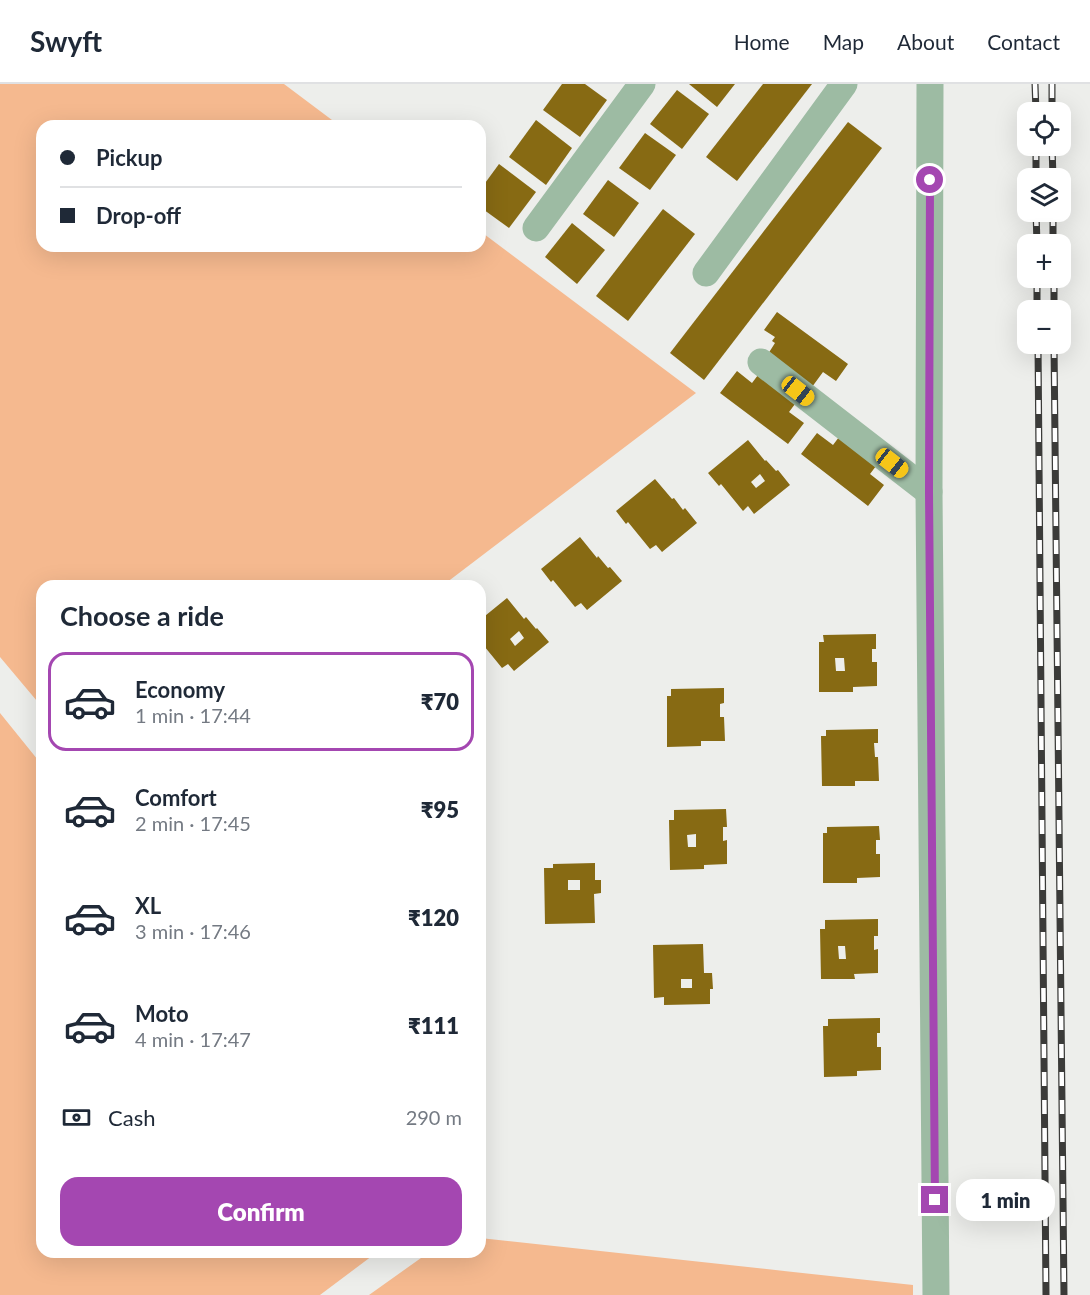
<!DOCTYPE html>
<html lang="en">
<head>
<meta charset="utf-8">
<style>
	:root { --surface:#fff; --page:#f2f2f3; --text:#1f2937; --muted:#747a83; --line:#e0e1e3; --accent:#a447b1 }
	body { margin:0; font-family:Lato,sans-serif; background:var(--page); color:var(--text); height:100vh; display:flex; flex-direction:column; font-size:22px; white-space:nowrap }
	* { box-sizing:border-box; margin:0 }
	p { font-size:20px; color:var(--muted) }
	.icon { flex:none; width:33px; height:33px; fill:none; stroke:currentColor; stroke-width:2; stroke-linecap:round; stroke-linejoin:round }
	.map { position:relative; flex:1; overflow:hidden }
	.details { position:absolute; left:36px; top:496px; width:450px; height:678px; display:flex; flex-direction:column; background:var(--surface); border-radius:18px; box-shadow:0 6px 24px #0002 }
	.details>* { flex:none }
	.banner { position:absolute; left:36px; top:36px; width:450px; height:132px; border-radius:18px; box-shadow:0 6px 24px #0002; display:grid; align-content:center; height:132px; padding:0 24px; background:var(--surface) }
	.controls { position:absolute; left:1017px; top:18px; display:grid; gap:12px }
	.controls a { display:grid; place-items:center; width:54px; height:54px; border-radius:12px; background:var(--surface); box-shadow:0 6px 24px #0002; font-size:30px }
	.end { position:absolute; width:27px; height:27px; margin:-14px; border:8px solid #a447b1; background:#fff; box-shadow:0 0 0 3px #fff }
	.from { border-radius:50% }
	.bubble { position:absolute; height:42px; border-radius:18px; background:var(--surface); box-shadow:0 6px 24px #0002; font-size:20px; font-weight:800; line-height:42px; text-align:center }
	.car { position:absolute; width:18px; height:36px; margin:-18px -9px; border-radius:8px; box-shadow:0 0 4px 2px #0007; background:linear-gradient(#f5c518 24%,#345 0 40%,#f5c518 0 76%,#345 0 86%,#f5c518 0) }
	.banner b { display:flex; align-items:center; gap:21px; height:57px; font-size:22px }
	.banner b+b { border-top:2px solid var(--line) }
	.banner i { width:15px; height:15px; background:var(--text) }
	ul { padding:0; list-style:none }
	li { display:flex; align-items:center; gap:18px; height:99px; margin:0 12px 9px; padding:0 12px; border:3px solid transparent; border-radius:18px }
	li div { flex:1 }
	li b { display:block; font-size:22px }
	li em { font-style:normal; font-weight:800 }
	li.active { border-color:var(--accent) }
	li>.icon { width:54px; height:54px; stroke-width:1.5 }
	h2 { padding:0 24px; font-size:27px; line-height:72px }
	.pay { display:flex; align-items:center; gap:15px; height:66px; padding:0 24px; font-size:22px }
	.pay p { margin-inline-start:auto }
	.cta { display:flex; gap:12px; margin-top:auto; padding:12px 24px }
	.cta a { flex:1; height:69px; border-radius:18px; background:var(--accent); color:#fff; font-size:24px; font-weight:800; line-height:69px; text-align:center }
	header { display:flex; align-items:center; gap:36px; box-sizing:border-box; height:84px; padding:0 30px; background:var(--surface); border-bottom:2px solid var(--line) }
	header strong { font-size:28px }
	nav { display:flex; gap:33px; margin-inline-start:auto; font-size:21px }
	.map>svg:first-child { display:block }
	.green { fill:#f5b98f }
	.building { fill:#876a13; fill-rule:evenodd }
	.lines { fill:none; stroke-linecap:round; stroke-linejoin:round }
	.minor { stroke:#9dbba3; stroke-width:27 }
	.rail-casing { stroke:#3b3b39; stroke-width:7 }
	.rail { stroke:#fff; stroke-width:4.5; stroke-dasharray:14; stroke-linecap:butt }
	.route { stroke:#a447b1; stroke-width:8 }
</style>
</head>
<body>
<header>
<strong>Swyft</strong>
<nav><a>Home</a><a>Map</a><a>About</a><a>Contact</a></nav>
</header>
<div class="map">
<svg width="1090" height="1211" viewBox="0 0 1090 1211">
	<rect width="100%" height="100%" fill="#edeeeb"/>
	<!-- green -->
	<g class="green">
		<path d="M0,0H284L340,42H42V162H480V147L696,309L442,502H42V623L0,573Z"/>
		<path d="M0,629L42,681V1168L376,1169L320,1211H0Z"/>
		<path d="M480,1154L913,1201V1211H369L428,1169L480,1168Z"/>
	</g>
	<!-- building -->
	<g class="building">
		<path d="M562,0H585L607,16L580,53L543,26Z"/>
		<path d="M689,0H735L717,23Z"/>
		<path d="M763,0H812L737,97L706,73Z"/>
		<path d="M677,6L709,30L682,65L650,40Z"/>
		<path d="M536,36L572,64L546,101L509,73Z"/>
		<path d="M848,38L882,64L704,296L670,269Z"/>
		<path d="M645,49L676,71L650,106L619,84Z"/>
		<path d="M499,80L536,108L509,144L480,123V106Z"/>
		<path d="M608,96L639,119L614,153L583,130Z"/>
		<path d="M663,125L695,150L628,237L596,212Z"/>
		<path d="M572,139L605,166L577,200L545,173Z"/>
		<path d="M777,228L848,280L836,297L823,288L812,303L768,270L775,259L772,257L775,253L764,246Z"/>
		<path d="M737,287L752,299L761,287L798,316L789,328L804,339L788,360L720,309Z"/>
		<path d="M817,349L833,361L842,349L879,378L870,390L884,401L868,422L801,370Z"/>
		<path d="M748,356L765,377L766,376L776,387L778,386L790,401L754,430L748,422L743,427L721,400L719,402L708,389ZM760,390L765,397L756,404L751,398Z"/>
		<path d="M655,395L672,415L674,414L683,426L685,424L697,439L662,468L656,461L650,465L628,438L626,440L616,427Z"/>
		<path d="M580,453L597,474L598,472L608,484L610,483L622,497L587,526L581,519L575,523L553,496L551,498L541,485Z"/>
		<path d="M507,514L524,535L526,533L536,545L537,544L549,558L514,587L508,580L502,584L480,557V536ZM519,547L524,554L515,562L510,555Z"/>
		<path d="M876,550V565H872V578H877V602L853,603V608H819V558H824L823,551ZM835,574H844L845,587H836Z"/>
		<path d="M724,604V619L720,620V633H724L725,657H701V662L667,663V612H671V605Z"/>
		<path d="M878,645V659H874L875,673H878L879,697H855V702H822L821,652H826V646Z"/>
		<path d="M726,725L727,743H723V757L727,756V780L704,781V785L670,786L669,736H674V726ZM696,750V763H688L687,751Z"/>
		<path d="M879,742L880,756H876V770H880V793L857,794V799H823V749H827V743Z"/>
		<path d="M595,779V796H601V809L594,810L595,839L545,840L544,784H553V780ZM568,796H580V806H568Z"/>
		<path d="M878,835V852H874V866L878,865V889L854,890L855,895H821L820,845H825V836ZM838,862H845L846,875H839Z"/>
		<path d="M703,860L704,889H712L713,905H710V920L664,921V913L654,914L653,861ZM681,895H692V904H681Z"/>
		<path d="M880,934V949H877V963H881V986L857,987V992L824,993L823,942H828V935Z"/>
	</g>
	<g class="lines">
		<!-- minor -->
		<g class="minor">
			<path d="M930,0L929,408L936,1211"/>
			<path d="M536,144L642,0"/>
			<path d="M706,189L844,0"/>
			<path d="M761,278L929,408"/>
		</g>
		<!-- rail casing -->
		<g class="rail-casing">
			<g id="rail">
				<path d="M1035,0L1036,28"/>
				<path d="M1052,0V28"/>
				<path d="M1036,62V94"/>
				<path d="M1052,62L1053,94"/>
				<path d="M1036,128L1037,160"/>
				<path d="M1053,128V160"/>
				<path d="M1037,194V226"/>
				<path d="M1054,194V226"/>
				<path d="M1038,260L1046,1211"/>
				<path d="M1054,260L1064,1211"/>
			</g>
		</g>
		<!-- rail -->
		<use href="#rail" class="rail"/>
	</g>
	<g class="lines">
		<!-- route -->
		<path class="route" d="M930,96L929,408L935,1116"/>
	</g>
</svg>
<div class="controls">
<a><svg class="icon" aria-label="locate" viewBox="0 0 24 24"><circle cx="12" cy="12" r="6"/><path d="M12 2v4M12 18v4M2 12h4M18 12h4"/></svg></a>
<a><svg class="icon" aria-label="layers" viewBox="0 0 24 24"><path d="M12 4l9 5-9 5-9-5zM3 14l9 5 9-5"/></svg></a>
<a>+</a>
<a>−</a>
</div>
<i class="end from" style="left:930px;top:96px"></i>
<i class="end" style="left:935px;top:1116px"></i>
<div class="bubble" style="left:956px;top:1095px;width:99px">1 min</div>
<i class="car" style="left:798px;top:307px;rotate:128deg"></i>
<i class="car" style="left:892px;top:379px;rotate:128deg"></i>
<div class="banner">
<b><i class="from"></i>Pickup</b>
<b><i></i>Drop-off</b>
</div>
<section class="details">
<h2>Choose a ride</h2>
<ul>
<li class="active"><svg class="icon" aria-label="car" viewBox="0 0 24 24"><path d="M5 17H2v-5l4-1 3-4h7l3 4 3 1v5h-3M9 17h6M6 11h13"/><circle cx="7" cy="17" r="2"/><circle cx="17" cy="17" r="2"/></svg><div><b>Economy</b><p>1 min · 17:44</p></div><em>₹70</em></li>
<li><svg class="icon" aria-label="car" viewBox="0 0 24 24"><path d="M5 17H2v-5l4-1 3-4h7l3 4 3 1v5h-3M9 17h6M6 11h13"/><circle cx="7" cy="17" r="2"/><circle cx="17" cy="17" r="2"/></svg><div><b>Comfort</b><p>2 min · 17:45</p></div><em>₹95</em></li>
<li><svg class="icon" aria-label="car" viewBox="0 0 24 24"><path d="M5 17H2v-5l4-1 3-4h7l3 4 3 1v5h-3M9 17h6M6 11h13"/><circle cx="7" cy="17" r="2"/><circle cx="17" cy="17" r="2"/></svg><div><b>XL</b><p>3 min · 17:46</p></div><em>₹120</em></li>
<li><svg class="icon" aria-label="car" viewBox="0 0 24 24"><path d="M5 17H2v-5l4-1 3-4h7l3 4 3 1v5h-3M9 17h6M6 11h13"/><circle cx="7" cy="17" r="2"/><circle cx="17" cy="17" r="2"/></svg><div><b>Moto</b><p>4 min · 17:47</p></div><em>₹111</em></li>
</ul>
<div class="pay"><svg class="icon" aria-label="cash" viewBox="0 0 24 24"><path d="M3 7h18v10H3z"/><circle cx="12" cy="12" r="2"/></svg>Cash<p>290 m</p></div>
<div class="cta"><a>Confirm</a></div>
</section>
</div>
</body>
</html>
